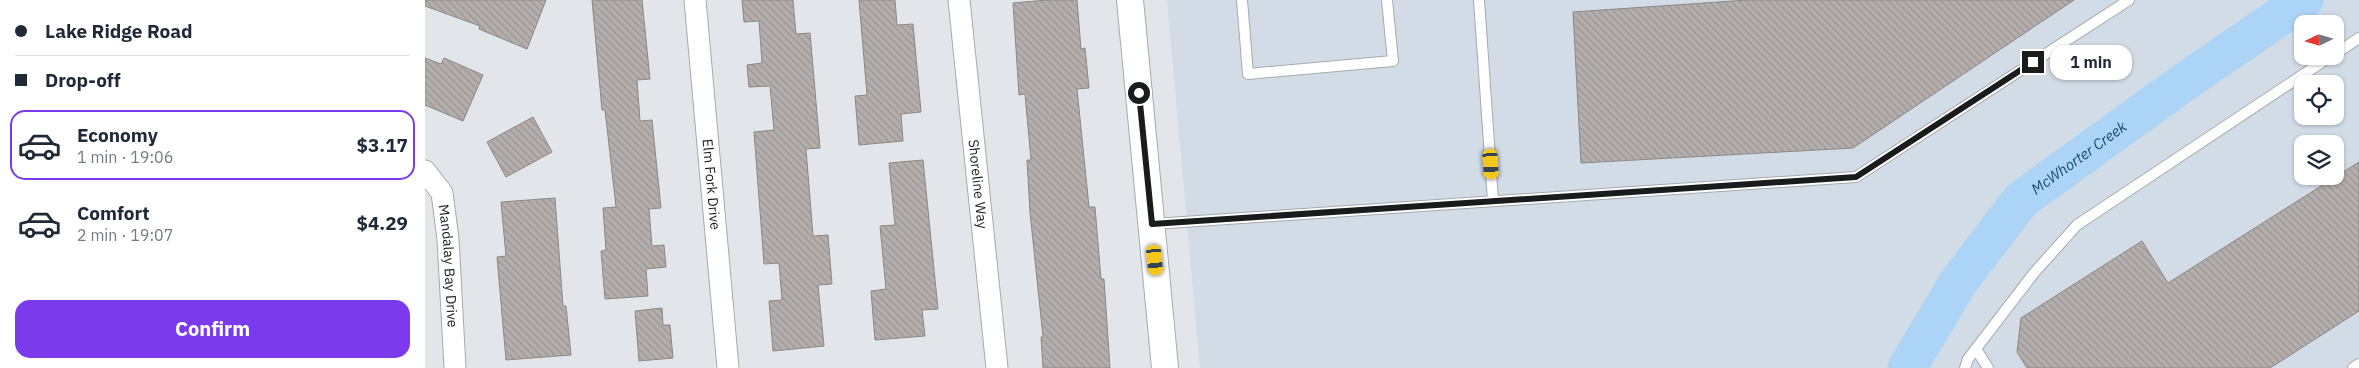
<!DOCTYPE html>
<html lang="en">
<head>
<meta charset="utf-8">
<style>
	:root { --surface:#fff; --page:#f2f2f3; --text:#1f2937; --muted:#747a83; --line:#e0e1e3; --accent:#7c3aed }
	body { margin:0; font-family:"IBM Plex Sans",sans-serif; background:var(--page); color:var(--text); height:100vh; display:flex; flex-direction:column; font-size:19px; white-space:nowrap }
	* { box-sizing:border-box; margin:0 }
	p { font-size:16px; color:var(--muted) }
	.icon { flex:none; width:28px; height:28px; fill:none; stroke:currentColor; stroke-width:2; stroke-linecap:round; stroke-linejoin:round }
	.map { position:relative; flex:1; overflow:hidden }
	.sheet { display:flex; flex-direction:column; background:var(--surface); width:425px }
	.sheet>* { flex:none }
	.top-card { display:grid; align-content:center; height:110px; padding:0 15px; background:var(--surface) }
	.needle { width:32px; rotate:265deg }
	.fabs { position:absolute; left:1869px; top:15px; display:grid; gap:10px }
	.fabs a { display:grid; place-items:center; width:50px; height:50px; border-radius:10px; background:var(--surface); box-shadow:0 1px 4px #0004; font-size:25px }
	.end { position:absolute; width:22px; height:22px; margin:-11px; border:6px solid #1a1b1d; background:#fff; box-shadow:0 0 0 2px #fff }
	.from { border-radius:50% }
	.bubble { position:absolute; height:35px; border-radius:15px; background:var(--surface); box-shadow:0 1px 4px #0004; font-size:16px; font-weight:700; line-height:35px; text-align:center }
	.car { position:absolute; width:15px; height:30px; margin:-15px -8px; border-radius:6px; box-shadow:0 0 4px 1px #0007; background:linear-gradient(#f5c518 24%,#345 0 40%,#f5c518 0 76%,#345 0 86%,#f5c518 0) }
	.top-card b { display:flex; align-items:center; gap:18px; height:48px; font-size:19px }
	.top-card b+b { border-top:1px solid var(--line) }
	.top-card i { width:12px; height:12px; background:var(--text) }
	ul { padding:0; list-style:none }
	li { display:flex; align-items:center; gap:15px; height:70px; margin:0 10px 8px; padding:0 5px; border:2px solid transparent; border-radius:15px }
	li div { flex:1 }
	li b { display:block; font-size:19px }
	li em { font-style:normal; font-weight:700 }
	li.on { border-color:var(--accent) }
	li>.icon { width:45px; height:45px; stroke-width:1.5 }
	.action { display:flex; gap:10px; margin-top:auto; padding:10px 15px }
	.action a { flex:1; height:58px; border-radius:15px; background:var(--accent); color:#fff; font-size:20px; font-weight:700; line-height:58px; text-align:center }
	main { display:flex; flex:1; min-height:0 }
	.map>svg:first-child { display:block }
	.built { fill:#d2dce6; fill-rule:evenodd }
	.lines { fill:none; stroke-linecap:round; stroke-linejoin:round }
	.river { stroke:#abd4f7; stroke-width:39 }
	.building { fill:url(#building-back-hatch); stroke:#8c8785 }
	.service-casing { stroke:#a6aaae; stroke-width:12 }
	.minor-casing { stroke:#a6aaae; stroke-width:23 }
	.tertiary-casing { stroke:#a6aaae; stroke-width:28 }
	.service { stroke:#fff; stroke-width:10 }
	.minor { stroke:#fff; stroke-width:21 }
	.tertiary { stroke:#fff; stroke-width:26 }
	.route { stroke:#1a1b1d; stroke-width:6 }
	.labels { text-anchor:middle; stroke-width:5; stroke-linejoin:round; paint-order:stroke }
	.street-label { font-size:14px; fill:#1a1b1d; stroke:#eff3f7 }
	.water-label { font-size:15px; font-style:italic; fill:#194c71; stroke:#eff3f7 }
</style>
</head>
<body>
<main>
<section class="sheet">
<div class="top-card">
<b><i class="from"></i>Lake Ridge Road</b>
<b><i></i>Drop-off</b>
</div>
<ul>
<li class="on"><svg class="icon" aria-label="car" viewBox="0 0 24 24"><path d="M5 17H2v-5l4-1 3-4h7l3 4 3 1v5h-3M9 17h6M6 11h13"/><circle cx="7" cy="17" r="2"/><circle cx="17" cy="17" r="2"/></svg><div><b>Economy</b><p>1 min · 19:06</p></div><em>$3.17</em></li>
<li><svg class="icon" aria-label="car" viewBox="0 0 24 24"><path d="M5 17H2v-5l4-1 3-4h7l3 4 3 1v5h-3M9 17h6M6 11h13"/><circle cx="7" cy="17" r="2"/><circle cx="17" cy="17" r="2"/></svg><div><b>Comfort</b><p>2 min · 19:07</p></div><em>$4.29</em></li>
</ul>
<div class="action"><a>Confirm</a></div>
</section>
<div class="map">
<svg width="1934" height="368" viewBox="0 0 1934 368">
	<defs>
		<pattern id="building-back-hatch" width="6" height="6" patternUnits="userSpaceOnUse" patternTransform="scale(1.25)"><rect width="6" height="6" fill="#b4aeac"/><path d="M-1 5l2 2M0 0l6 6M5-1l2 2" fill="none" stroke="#9a9594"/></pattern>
	</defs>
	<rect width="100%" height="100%" fill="#e2e6ea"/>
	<!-- built -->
	<path class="built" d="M742,0H1934V368H775ZM1878,24H1910V56H1878ZM1878,84H1910V116H1878ZM1878,144H1910V176H1878Z"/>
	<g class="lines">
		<!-- river -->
		<path class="river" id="s1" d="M1482,368L1534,281L1596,200L1758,83L1879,0"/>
	</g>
	<!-- building -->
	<g class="building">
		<path d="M0,0H121L102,49L54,29L55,26L0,6Z"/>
		<path d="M167,0H217L225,79L212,80L215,121L227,120L236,208L224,209L227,246L239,245L241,267L221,269L223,296L180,299L176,251L181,250L178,208L191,207L180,110H177Z"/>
		<path d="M317,0H368L371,34L385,33L395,148L381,149L388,236L403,235L407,284L393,285L399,346L348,351L344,301L357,300L354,263L339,264L329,132L349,130L345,86L324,87L322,65L337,63L334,21L319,22Z"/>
		<path d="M434,0H470L472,25L488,24L496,112L476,114L478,141L434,145L430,96L442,95Z"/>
		<path d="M622,0H652L656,49L660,48L664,88L652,89L664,207H670L676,279H679L685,368H618L616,337H618L605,212L602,160H606L600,94L594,95L588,3Z"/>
		<path d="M1323,0H1649L1428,148L1156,163L1148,12Z"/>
		<path d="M0,58L16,64L19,58L58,75L38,121L0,105Z"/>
		<path d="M108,117L127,152L81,177L62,142Z"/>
		<path d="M498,160L513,309L497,310L500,336L450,340L446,291L461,289L455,226L470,225L464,163Z"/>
		<path d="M1934,162V311L1845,368H1602L1592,352L1596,318L1717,241L1743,283Z"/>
		<path d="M130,198L138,306H141L146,355L81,360L72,257L81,256L76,202Z"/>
		<path d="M237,308L238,325H245L248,358L214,361L210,311Z"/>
	</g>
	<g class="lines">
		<!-- service casing -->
		<g class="service-casing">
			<g id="service">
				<path d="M817,0L823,74L968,61L962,0"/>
				<path d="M1054,0L1068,201"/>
				<path d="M1910,54L1934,38"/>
				<path d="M728,224L1431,177L1704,0"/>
				<path d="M1551,349L1563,368"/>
				<path d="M1540,368L1543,359L1609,273L1652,225L1906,56"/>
				<path d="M1928,368L1934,364"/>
			</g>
		</g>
		<!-- minor casing -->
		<g class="minor-casing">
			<g id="minor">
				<path id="s2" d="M270,0L303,368"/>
				<path id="s3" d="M534,0L572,368"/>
				<path id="s4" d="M0,171L17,193L23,239L30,368"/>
			</g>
		</g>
		<!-- tertiary casing -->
		<g class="tertiary-casing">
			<path id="tertiary" d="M705,0L740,368"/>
		</g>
		<!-- service -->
		<use href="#service" class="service"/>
		<!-- minor -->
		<use href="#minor" class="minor"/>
		<!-- tertiary -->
		<use href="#tertiary" class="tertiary"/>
	</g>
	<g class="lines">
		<!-- route -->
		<path class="route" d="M714,93L727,224L1431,177L1608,62"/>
	</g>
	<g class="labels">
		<!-- street labels -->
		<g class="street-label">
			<text dy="5" stroke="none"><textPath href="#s2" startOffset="185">Elm Fork Drive</textPath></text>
			<text dy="5" stroke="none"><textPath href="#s3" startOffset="185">Shoreline Way</textPath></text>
			<text dy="5" stroke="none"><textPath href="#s4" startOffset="101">Mandalay Bay Drive</textPath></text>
		</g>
		<!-- water labels -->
		<g class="water-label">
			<text dy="5" stroke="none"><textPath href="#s1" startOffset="275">McWhorter Creek</textPath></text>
		</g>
	</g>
</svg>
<div class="fabs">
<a><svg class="needle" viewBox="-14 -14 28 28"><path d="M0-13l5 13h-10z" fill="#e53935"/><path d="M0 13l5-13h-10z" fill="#747a83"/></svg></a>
<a><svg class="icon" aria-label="locate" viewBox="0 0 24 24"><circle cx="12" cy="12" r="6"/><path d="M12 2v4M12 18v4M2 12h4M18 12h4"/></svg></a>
<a><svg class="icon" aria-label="layers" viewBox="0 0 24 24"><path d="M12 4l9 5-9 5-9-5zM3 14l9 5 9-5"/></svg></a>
</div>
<i class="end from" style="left:714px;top:93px"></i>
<i class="end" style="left:1608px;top:62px"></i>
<div class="bubble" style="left:1625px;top:45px;width:82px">1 min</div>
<i class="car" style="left:1066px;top:164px;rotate:176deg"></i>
<i class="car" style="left:730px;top:260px;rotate:174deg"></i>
</div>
</main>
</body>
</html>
